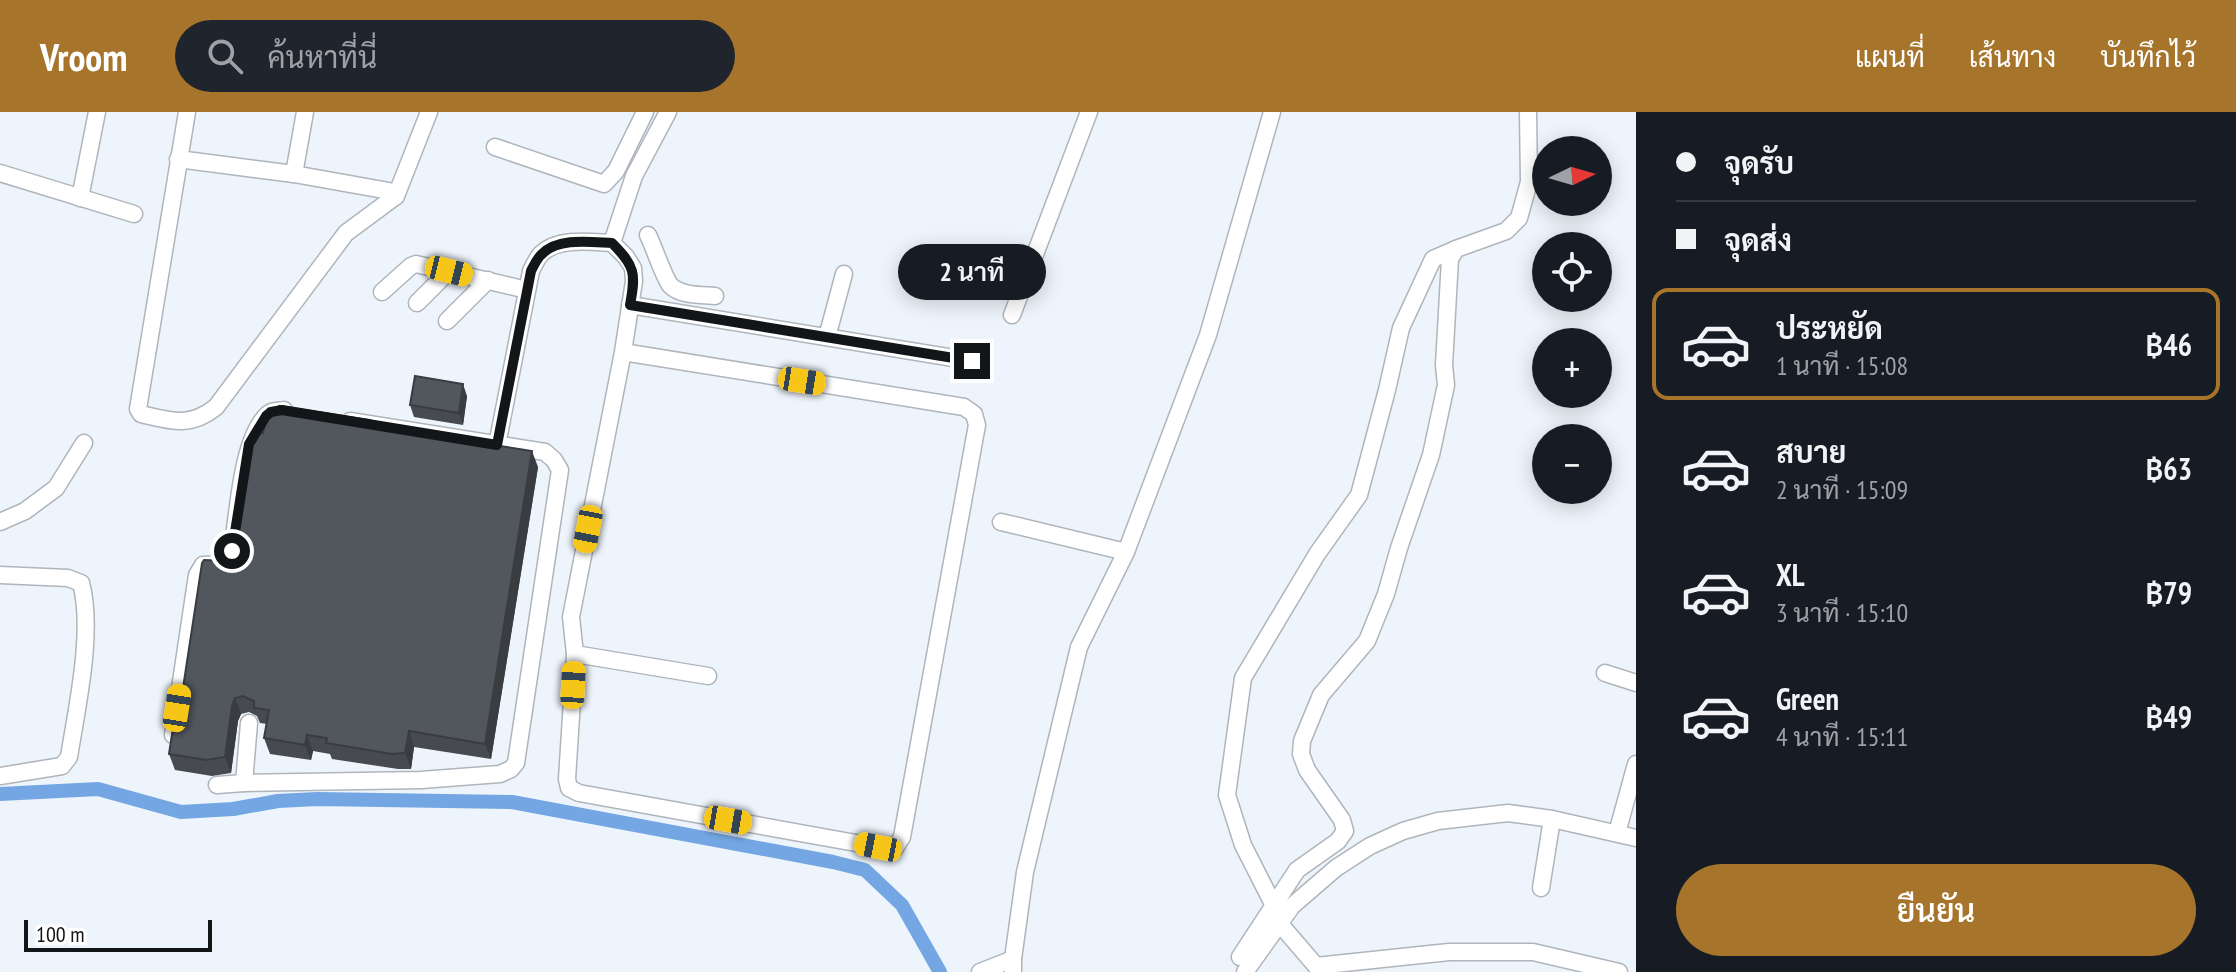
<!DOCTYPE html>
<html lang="th">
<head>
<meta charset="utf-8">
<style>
	:root { --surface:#171b24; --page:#20242c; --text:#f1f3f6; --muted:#9ea1a6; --line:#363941; --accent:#a6742a }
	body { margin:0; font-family:"PT Sans Narrow",Sarabun,sans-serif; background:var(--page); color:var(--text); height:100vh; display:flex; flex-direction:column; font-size:30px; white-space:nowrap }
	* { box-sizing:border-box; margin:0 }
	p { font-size:26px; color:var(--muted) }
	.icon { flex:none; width:44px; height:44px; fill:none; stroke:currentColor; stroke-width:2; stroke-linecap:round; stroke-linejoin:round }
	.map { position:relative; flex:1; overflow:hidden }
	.drawer { display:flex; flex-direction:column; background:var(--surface); width:600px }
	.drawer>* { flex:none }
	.guide { display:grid; align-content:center; height:176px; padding:0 40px; background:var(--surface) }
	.needle { width:52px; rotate:85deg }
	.tools { position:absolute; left:1532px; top:24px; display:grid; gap:16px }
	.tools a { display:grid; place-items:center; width:80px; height:80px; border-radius:50%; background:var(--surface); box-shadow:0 4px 20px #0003; font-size:40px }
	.scale { position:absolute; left:24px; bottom:20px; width:188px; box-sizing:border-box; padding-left:8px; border:4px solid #131618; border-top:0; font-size:22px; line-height:28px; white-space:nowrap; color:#131618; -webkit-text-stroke:6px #fff; paint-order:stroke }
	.end { position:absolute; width:36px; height:36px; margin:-18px; border:10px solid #131618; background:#fff; box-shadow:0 0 0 4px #fff }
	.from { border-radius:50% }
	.bubble { position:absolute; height:56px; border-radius:28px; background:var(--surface); box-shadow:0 4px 20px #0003; font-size:26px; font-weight:600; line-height:56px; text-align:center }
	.car { position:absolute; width:24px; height:48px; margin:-24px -12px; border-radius:10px; box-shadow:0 0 6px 2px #0007; background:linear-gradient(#f5c518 24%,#345 0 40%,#f5c518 0 76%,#345 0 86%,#f5c518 0) }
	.guide b { display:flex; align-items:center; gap:28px; height:76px; font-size:30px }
	.guide b+b { border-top:2px solid var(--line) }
	.guide i { width:20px; height:20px; background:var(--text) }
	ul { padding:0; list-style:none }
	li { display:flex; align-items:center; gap:24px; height:112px; margin:0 16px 12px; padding:0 24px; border:4px solid transparent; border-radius:16px }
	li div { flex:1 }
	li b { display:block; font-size:30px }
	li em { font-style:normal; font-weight:600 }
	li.selected { border-color:var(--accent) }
	li>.icon { width:72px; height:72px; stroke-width:1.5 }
	.primary-button { display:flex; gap:16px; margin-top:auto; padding:16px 40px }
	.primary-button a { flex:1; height:92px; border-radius:48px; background:var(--accent); color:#fff; font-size:32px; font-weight:600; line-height:92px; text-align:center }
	header { display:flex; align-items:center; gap:48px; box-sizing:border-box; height:112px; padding:0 40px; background:var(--accent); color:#fff }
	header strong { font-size:38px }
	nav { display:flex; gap:44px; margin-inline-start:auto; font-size:28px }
	.search { width:560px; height:72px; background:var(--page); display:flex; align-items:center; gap:20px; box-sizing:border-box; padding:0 28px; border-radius:44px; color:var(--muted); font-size:30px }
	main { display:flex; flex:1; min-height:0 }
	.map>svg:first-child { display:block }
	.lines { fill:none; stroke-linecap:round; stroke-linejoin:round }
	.canal { stroke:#73a6e2; stroke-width:14 }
	.minor-casing { stroke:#afb5bc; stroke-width:19 }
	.minor { stroke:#fff; stroke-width:16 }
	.wall { fill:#474b50 }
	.shaded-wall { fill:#393d41 }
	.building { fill:#52575d; stroke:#393d41; stroke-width:2 }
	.route { stroke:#131618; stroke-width:10 }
</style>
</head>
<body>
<header>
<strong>Vroom</strong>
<div class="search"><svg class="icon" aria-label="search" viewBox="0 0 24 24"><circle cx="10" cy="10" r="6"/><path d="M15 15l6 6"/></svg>ค้นหาที่นี่</div>
<nav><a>แผนที่</a><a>เส้นทาง</a><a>บันทึกไว้</a></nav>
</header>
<main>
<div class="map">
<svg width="1636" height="860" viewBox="0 0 1636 860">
	<rect width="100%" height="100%" fill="#eef4fb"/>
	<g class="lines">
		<!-- canal -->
		<path class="canal" d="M0,682L98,677L181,700L233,697L278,689L317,687L512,690L833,750L865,758L902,793L940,860"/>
		<!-- minor casing -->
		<g class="minor-casing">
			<g id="minor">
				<path d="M187,0L138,297L141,302C171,309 190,316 216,295L346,121L396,84L429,0"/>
				<path d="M495,35L604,72L616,59L645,0"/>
				<path d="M178,47L294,62L389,79L396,84"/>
				<path d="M0,61L134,102"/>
				<path d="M294,62L305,0"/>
				<path d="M80,86L97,0"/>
				<path d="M648,123C654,135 663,163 670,173C680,184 702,183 715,184"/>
				<path d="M612,131L626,145L633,156L634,169L623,240L571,505L575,542L567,667L569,676L579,681L878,735L895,736L902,725L977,313L974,302L964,295L623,240"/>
				<path d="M1456,137L1433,147L1401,216L1387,278L1359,383L1317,442L1243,566L1227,683L1243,733L1274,794L1280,812L1316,854L1449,840H1533L1619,860"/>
				<path d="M382,180L411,154L416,152L527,178"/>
				<path d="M417,191L449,159"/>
				<path d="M630,193L972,249"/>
				<path d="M1012,203L1089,0"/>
				<path d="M447,209L488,168"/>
				<path d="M827,225L844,162"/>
				<path d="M497,333L531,159C534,153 537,146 541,142C558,125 591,130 612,131L634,64L668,0"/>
				<path d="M0,410L25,399L56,376L84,331"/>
				<path d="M1001,410L1126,440"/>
				<path d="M0,463L68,466L81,471C94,519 77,595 69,645L62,654L0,664"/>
				<path d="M575,542L708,564"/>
				<path d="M1605,561L1636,571"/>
				<path d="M173,623L197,463L203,453L225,452L232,439C238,403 241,330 266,304C271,298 278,299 284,298"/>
				<path d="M244,671L249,611"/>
				<path d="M217,673L244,671L421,668L500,662L511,657L516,651L560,358L554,348L545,340L350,309"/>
				<path d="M1617,721L1636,652"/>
				<path d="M1541,776L1552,707"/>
				<path d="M1240,845L1297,758L1338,729L1345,719L1342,708L1307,658L1301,642L1302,629L1321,583L1367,529L1386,482L1399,436L1431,343L1446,273L1444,253L1450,147L1456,137L1506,119L1519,106L1529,70L1528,0"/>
				<path d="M980,860L1013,847"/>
				<path d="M1013,860V847L1025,760L1079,535L1126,440L1208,223L1272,0"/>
				<path d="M1245,860L1292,794L1336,756L1370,734L1403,719L1438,709L1508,701L1552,707L1636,726"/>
			</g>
		</g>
		<!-- minor -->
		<use href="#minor" class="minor"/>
	</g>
	<!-- wall -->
	<g class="wall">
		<path d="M467,284L463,313L414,305L410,293Z"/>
		<path d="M371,313L538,355L491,647L414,635L411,657H398L332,647L330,642L313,639L311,648L270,642L264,626L267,612L260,611L257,604L249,600L241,602L238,609L231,661L212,664L175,658L169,642L178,609L231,449L263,321Z"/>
	</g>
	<!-- shaded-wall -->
	<g class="shaded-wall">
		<path d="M463,272L467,284L463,313L459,301Z"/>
		<path d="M532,339L538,355L491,647L485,632Z"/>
		<path d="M235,586L241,602L238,609L231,661L225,645L232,594Z"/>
		<path d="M409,619L414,635L411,657L405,641Z"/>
		<path d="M307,623L313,639L311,648L305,633Z"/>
	</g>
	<!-- building -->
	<g class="building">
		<path d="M415,264L463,272L459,301L410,293Z"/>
		<path d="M279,294L370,308L369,313L532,339L485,632L409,619L405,641L392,642L326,631L327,626L307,623L305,633L264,626L269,598L254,596V589L243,584L235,586L232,594L225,645L206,648L169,642L173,616L178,609L202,451L204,448L231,449L237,425L254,320L263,321L268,297L278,299Z"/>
	</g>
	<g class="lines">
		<!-- route -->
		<path class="route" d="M232,439L249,332L266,304L271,300L282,298L497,333L531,159C534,153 537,146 542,142C558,125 591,130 612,131C635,154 636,161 630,193L972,249"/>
	</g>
</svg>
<div class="tools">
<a><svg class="needle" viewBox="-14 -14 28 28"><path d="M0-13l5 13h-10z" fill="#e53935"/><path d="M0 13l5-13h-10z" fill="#9ea1a6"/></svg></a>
<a><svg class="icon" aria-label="locate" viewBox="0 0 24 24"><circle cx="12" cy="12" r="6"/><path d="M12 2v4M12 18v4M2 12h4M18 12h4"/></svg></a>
<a>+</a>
<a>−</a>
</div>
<div class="scale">100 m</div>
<i class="end from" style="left:232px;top:439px"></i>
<i class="end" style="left:972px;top:249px"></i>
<div class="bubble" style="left:898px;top:132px;width:148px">2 นาที</div>
<i class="car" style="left:449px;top:159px;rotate:104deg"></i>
<i class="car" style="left:802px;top:269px;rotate:99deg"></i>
<i class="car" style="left:588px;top:417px;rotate:191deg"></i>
<i class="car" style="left:573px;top:573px;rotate:3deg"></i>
<i class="car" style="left:177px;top:596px;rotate:9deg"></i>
<i class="car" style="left:728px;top:708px;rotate:100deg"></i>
<i class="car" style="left:878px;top:735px;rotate:281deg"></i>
</div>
<section class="drawer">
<div class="guide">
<b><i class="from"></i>จุดรับ</b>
<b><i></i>จุดส่ง</b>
</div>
<ul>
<li class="selected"><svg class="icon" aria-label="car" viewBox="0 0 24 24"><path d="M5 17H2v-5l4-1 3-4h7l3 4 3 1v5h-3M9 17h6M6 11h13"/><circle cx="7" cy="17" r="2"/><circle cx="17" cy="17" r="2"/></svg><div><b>ประหยัด</b><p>1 นาที · 15:08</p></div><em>฿46</em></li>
<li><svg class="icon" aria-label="car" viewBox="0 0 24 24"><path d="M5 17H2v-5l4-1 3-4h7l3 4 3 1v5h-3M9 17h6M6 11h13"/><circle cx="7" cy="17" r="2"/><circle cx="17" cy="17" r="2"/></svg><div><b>สบาย</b><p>2 นาที · 15:09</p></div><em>฿63</em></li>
<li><svg class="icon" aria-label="car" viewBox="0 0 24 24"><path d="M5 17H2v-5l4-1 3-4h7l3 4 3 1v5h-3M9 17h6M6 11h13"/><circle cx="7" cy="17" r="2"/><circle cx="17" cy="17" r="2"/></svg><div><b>XL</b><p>3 นาที · 15:10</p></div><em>฿79</em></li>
<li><svg class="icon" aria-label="car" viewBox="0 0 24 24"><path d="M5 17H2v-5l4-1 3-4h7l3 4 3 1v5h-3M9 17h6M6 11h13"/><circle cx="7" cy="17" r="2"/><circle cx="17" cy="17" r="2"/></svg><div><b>Green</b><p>4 นาที · 15:11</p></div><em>฿49</em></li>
</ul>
<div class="primary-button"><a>ยืนยัน</a></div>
</section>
</main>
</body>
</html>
